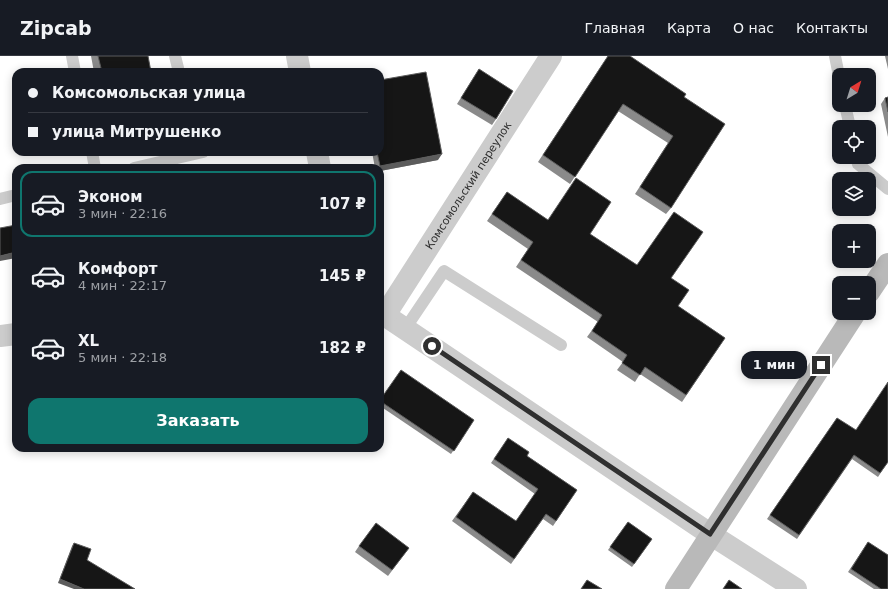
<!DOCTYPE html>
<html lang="ru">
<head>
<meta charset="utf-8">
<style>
	:root { --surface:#171b24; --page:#20242c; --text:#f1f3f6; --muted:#9ea1a6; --line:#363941; --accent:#0f766e }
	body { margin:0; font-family:"DejaVu Sans",sans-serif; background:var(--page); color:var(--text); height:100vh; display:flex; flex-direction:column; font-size:15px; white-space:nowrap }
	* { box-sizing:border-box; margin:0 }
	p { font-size:13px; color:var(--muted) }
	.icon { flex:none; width:22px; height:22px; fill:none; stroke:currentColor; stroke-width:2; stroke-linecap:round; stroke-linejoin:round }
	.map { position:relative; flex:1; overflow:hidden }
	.side { position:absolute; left:12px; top:108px; width:372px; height:288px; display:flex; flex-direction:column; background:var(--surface); border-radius:12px; box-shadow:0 2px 10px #0003 }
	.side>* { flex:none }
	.banner { position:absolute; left:12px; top:12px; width:372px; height:88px; border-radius:12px; box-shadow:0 2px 10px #0003; display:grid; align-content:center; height:88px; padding:0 16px; background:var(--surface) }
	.needle { width:26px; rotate:38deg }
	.buttons { position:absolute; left:832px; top:12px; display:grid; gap:8px }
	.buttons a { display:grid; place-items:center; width:44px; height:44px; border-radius:8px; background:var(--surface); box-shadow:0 2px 10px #0003; font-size:20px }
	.end { position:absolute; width:18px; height:18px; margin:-9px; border:5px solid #2f2f2f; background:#fff; box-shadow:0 0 0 2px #fff }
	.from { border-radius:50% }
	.bubble { position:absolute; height:28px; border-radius:12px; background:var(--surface); box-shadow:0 2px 10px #0003; font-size:13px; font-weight:700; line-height:28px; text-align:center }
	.banner b { display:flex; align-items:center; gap:14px; height:38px; font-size:15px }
	.banner b+b { border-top:1px solid var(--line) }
	.banner i { width:10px; height:10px; background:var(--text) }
	ul { padding:7px 0 0; list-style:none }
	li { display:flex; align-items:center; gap:12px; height:66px; margin:0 8px 6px; padding:0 8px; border:2px solid transparent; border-radius:12px }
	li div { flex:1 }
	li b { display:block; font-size:15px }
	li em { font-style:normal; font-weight:700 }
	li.on { border-color:var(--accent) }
	li>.icon { width:36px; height:36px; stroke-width:1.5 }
	.action { display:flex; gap:8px; margin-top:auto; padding:8px 16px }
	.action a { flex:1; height:46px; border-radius:12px; background:var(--accent); color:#fff; font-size:16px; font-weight:700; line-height:46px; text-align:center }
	header { display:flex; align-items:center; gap:24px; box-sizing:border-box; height:56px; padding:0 20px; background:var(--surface); border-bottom:1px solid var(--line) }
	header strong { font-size:19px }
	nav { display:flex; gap:22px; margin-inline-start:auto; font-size:14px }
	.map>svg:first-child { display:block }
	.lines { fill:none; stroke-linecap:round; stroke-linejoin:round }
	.lane { stroke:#ccc; stroke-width:12 }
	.street { stroke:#ccc; stroke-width:22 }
	.secondary { stroke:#b9b9b9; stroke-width:22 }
	.wall { fill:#8a8a8a }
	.shaded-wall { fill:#5c5c5c }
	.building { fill:#161616; stroke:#5c5c5c }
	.route { stroke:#2f2f2f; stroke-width:5 }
	.labels { text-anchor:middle; stroke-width:4; stroke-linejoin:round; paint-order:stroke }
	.street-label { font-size:11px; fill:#2f2f2f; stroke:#fff }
</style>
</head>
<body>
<header>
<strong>Zipcab</strong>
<nav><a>Главная</a><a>Карта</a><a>О нас</a><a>Контакты</a></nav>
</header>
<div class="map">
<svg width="888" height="533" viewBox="0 0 888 533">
	<rect width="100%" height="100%" fill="#fff"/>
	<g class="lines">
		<!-- lane -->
		<g class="lane">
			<path d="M72,0L75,16"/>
			<path d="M175,0L179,16"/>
			<path d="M835,0L839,20"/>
			<path d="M845,49L850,71"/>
			<path d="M92,96L95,112"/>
			<path d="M856,101L858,108L888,133"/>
			<path d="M134,112L203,96"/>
			<path d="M0,143L16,139"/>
			<path d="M405,273L444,215L561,289"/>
		</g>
		<!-- street -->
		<g class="street">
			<path d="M297,0L300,16"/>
			<path d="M317,96L320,112"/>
			<path d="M380,256L710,478L796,533"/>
			<path id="s1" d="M385,259L551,0"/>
			<path d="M0,280L16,278"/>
		</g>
		<!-- secondary -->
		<g class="secondary">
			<path d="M869,236L888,208"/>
			<path d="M676,533L855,257"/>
		</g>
	</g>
	<!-- wall -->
	<g class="wall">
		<path d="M91,0H148L151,16H94Z"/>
		<path d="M608,0L684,41L671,152L666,158L635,138L668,87L618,55L570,128L538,106Z"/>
		<path d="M885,0H888V13Z"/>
		<path d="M479,13L496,63L492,69L457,48Z"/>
		<path d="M888,41V81L881,48L885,42Z"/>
		<path d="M372,96H380L438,104L380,115V112H375Z"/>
		<path d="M507,136L548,164L590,178L637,209L671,222L678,250L725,282L682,346L640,318L635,326L617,314L623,306L587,281L598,266L516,211L528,193L487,165Z"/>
		<path d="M380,344L474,364L451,398L380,350Z"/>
		<path d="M837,362L888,406L878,421L852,403L797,483L767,463Z"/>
		<path d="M508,382L527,400L577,434L553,470L543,463L511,508L452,465L473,436L516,465L535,438L491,407Z"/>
		<path d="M628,466L652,483L632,511L608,494Z"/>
		<path d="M868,486L888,533H874L848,516Z"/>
		<path d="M74,487L87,504L58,527L72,490Z"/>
		<path d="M359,490L409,492L388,520L355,496Z"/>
	</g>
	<!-- shaded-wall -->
	<g class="shaded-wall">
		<path d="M442,98L438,104L380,115V112H379L380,110Z"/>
		<path d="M16,196V202L0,205V200Z"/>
		<path d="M60,523L84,533H74L58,527Z"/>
	</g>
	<!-- building -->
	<g class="building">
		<path d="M98,0H148L151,16H102Z"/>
		<path d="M608,0H630L686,38L684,41L725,68L671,152L640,131L673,80L623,48L575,121L543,99Z"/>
		<path d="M479,13L513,35L496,63L461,42Z"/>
		<path d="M426,16L442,98L380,110L377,96H380V24Z"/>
		<path d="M888,41V56L885,42Z"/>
		<path d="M576,122L611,146L590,178L637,209L674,156L703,176L671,222L689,234L678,250L725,282L686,339L645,311L640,319L622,307L627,299L592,275L602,259L521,204L533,186L492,158L507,136L548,164Z"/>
		<path d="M16,169V196L0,200V172Z"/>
		<path d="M401,314L474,364L454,395L380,345V344Z"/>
		<path d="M888,326V406L880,417L854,399L799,479L770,459L837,362L856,374Z"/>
		<path d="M508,382L529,396L527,400L577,434L556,465L546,458L514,503L456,461L473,436L516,465L538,433L494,403Z"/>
		<path d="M628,466L652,483L634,508L610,491Z"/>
		<path d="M376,467L409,492L392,514L359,490Z"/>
		<path d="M868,486L888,499V533H881L851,513Z"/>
		<path d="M74,487L91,493L87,504L135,533H84L60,523Z"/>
		<path d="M587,524L602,533H581Z"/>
		<path d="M729,524L742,533H723Z"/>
	</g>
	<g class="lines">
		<!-- route -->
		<path class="route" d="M432,290L710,478L821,309"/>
	</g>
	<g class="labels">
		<!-- street labels -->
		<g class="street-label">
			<text dy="4" stroke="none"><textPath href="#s1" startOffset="154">Комсомольский переулок</textPath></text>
		</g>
	</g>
</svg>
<div class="buttons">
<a><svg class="needle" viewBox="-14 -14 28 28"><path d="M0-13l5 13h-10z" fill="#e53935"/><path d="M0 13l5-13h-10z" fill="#9ea1a6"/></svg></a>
<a><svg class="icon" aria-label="locate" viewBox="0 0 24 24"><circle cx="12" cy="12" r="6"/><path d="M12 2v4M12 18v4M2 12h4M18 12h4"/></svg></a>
<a><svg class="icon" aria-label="layers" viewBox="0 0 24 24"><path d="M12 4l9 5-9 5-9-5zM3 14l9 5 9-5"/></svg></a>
<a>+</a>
<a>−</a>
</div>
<i class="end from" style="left:432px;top:290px"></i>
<i class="end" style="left:821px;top:309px"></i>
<div class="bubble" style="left:741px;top:295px;width:66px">1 мин</div>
<div class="banner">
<b><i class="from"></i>Комсомольская улица</b>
<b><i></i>улица Митрушенко</b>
</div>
<section class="side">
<ul>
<li class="on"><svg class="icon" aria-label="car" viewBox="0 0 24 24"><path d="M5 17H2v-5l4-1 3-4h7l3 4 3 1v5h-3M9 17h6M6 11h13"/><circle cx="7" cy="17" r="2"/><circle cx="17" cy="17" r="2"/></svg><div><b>Эконом</b><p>3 мин · 22:16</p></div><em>107 ₽</em></li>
<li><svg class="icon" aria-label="car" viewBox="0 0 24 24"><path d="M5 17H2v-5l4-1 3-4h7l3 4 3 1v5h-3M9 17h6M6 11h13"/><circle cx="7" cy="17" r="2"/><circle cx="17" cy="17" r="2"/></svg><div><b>Комфорт</b><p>4 мин · 22:17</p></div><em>145 ₽</em></li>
<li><svg class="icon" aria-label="car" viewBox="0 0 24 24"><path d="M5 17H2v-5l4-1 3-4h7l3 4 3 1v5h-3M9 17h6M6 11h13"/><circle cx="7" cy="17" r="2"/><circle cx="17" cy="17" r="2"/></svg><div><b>XL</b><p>5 мин · 22:18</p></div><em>182 ₽</em></li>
</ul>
<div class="action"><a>Заказать</a></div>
</section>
</div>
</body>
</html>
